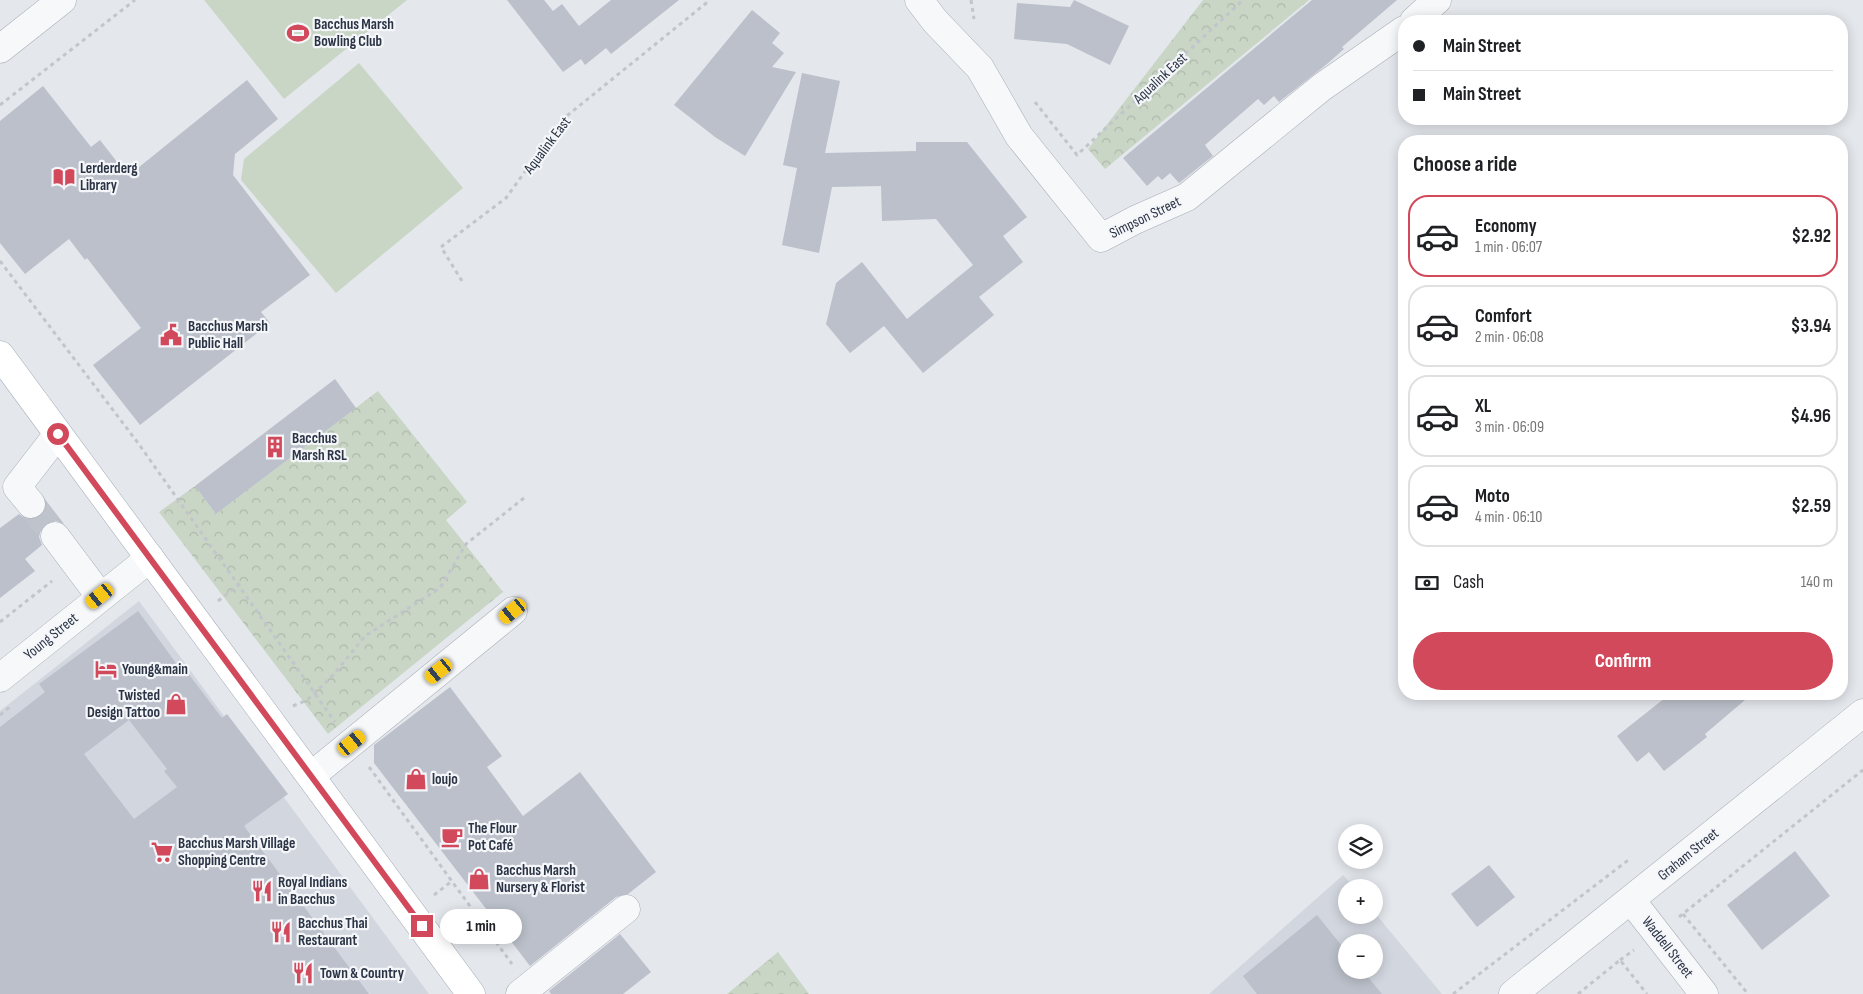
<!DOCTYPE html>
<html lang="en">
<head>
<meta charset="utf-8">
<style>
	:root { --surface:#fff; --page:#f6f6f6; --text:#202124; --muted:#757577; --line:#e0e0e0; --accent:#d1495b }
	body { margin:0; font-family:"Sofia Sans Condensed",sans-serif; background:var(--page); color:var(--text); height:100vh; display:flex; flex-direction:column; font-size:19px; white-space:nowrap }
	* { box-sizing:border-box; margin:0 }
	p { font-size:16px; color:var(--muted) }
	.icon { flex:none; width:28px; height:28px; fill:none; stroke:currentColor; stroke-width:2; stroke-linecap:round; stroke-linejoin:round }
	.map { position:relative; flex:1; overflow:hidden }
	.sheet { position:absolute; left:1398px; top:135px; width:450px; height:565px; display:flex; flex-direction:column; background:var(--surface); border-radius:20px; box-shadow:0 2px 12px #0003 }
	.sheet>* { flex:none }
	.top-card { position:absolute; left:1398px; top:15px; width:450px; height:110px; border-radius:20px; box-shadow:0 2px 12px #0003; display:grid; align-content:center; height:110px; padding:0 15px; background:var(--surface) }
	.buttons { position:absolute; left:1338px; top:824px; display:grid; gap:10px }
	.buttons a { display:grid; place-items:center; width:45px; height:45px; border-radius:50%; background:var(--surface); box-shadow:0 2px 12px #0003; font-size:25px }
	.end { position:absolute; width:22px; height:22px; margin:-11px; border:6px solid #d1495b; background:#fff; box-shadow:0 0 0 2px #fff }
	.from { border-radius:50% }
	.bubble { position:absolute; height:35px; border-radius:18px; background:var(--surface); box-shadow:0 2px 12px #0003; font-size:16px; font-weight:700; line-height:35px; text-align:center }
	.car { position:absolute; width:15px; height:30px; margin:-15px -8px; border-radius:6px; box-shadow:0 0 4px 1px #0007; background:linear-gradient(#f5c518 24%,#345 0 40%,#f5c518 0 76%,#345 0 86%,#f5c518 0) }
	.top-card b { display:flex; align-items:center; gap:18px; height:48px; font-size:19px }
	.top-card b+b { border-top:1px solid var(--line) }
	.top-card i { width:12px; height:12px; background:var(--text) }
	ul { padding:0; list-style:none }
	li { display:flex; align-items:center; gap:15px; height:82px; margin:0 10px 8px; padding:0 5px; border:2px solid var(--line); border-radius:20px }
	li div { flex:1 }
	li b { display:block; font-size:19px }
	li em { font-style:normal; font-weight:700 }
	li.current { border-color:var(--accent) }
	li>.icon { width:45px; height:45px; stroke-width:1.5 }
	h2 { padding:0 15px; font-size:22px; line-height:60px }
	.pay { display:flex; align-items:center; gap:12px; height:55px; padding:0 15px; font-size:19px }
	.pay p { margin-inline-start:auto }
	.button { display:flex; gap:10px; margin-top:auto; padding:10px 15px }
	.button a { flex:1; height:58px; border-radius:30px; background:var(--accent); color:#fff; font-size:20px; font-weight:700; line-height:58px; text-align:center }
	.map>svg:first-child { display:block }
	.built { fill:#d2d6de; fill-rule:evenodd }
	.forest { fill:url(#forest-crowns) }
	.garden { fill:#c9d6c5 }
	.building { fill:#bbc0ca; fill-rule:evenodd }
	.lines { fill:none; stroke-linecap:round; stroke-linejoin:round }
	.minor-tunnel { stroke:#bfc3cb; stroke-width:28; stroke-dasharray:28 14; stroke-linecap:butt }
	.minor-casing { stroke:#a9aeb7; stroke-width:29 }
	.major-casing { stroke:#a3abb8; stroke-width:29 }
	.path { stroke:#c2c5cb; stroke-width:3; stroke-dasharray:4 4; stroke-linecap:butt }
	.minor { stroke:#f7f8fa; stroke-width:28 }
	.major { stroke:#fff; stroke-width:28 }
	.route { stroke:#d1495b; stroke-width:6 }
	.labels { text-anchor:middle; stroke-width:4.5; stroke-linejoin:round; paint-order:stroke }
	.poi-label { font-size:15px; font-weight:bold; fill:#2b3445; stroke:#f4f6f9; text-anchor:start }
	.street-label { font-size:15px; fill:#2b3445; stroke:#f4f6f9 }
</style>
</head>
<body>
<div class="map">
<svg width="1863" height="994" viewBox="0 0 1863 994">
	<defs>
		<pattern id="forest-crowns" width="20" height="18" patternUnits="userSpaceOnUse" patternTransform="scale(1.25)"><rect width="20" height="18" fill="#c9d6c5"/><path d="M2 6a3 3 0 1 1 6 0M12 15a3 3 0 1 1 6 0" fill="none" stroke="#adb8ab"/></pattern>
	</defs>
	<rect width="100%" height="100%" fill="#e4e7ec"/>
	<!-- built -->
	<g class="built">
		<path d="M139,601L429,994H0V711Z"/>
		<path d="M1343,875L1354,887L1346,888V915H1374V912L1442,994H1209ZM1346,942H1374V970H1346Z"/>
	</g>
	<!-- forest -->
	<g class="forest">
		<path d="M1203,0H1309L1105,169L1088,149Z"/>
		<path d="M378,391L467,502L446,520L503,592L328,734L159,512L195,486L216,514Z"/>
		<path d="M778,952L809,994H727Z"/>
	</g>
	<!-- garden -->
	<g class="garden">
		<path d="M204,0H407L284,99Z"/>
		<path d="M359,63L463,188L336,293L241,180L244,159Z"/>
	</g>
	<!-- building -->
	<g class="building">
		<path d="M507,0H544L553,11L562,4L579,26L611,0H679L611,54L606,48L585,65L581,59L563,72Z"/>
		<path d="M1074,0L1129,26L1110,65L1067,44L1014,39L1017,3L1070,7Z"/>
		<path d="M1312,0H1397L1342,47L1344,49L1327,64L1279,102L1274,96L1264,105L1258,99L1205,145L1213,156L1179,183L1170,173L1162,180L1158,176L1147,186L1123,158Z"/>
		<path d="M752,10L780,33L772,43L784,53L772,67L796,72L745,156L715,137L674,105Z"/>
		<path d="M802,73L840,81L825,153L916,151V142H967L1027,217L1003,236L1023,262L979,297L994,315L923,373L884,326L850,353L826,324L836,283L862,262L907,319L973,265L936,219L882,221L881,186L832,187L819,253L782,245L797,168L783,165Z"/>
		<path d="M247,80L278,119L235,154L233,175L310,275L261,312L270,323L140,425L93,365L141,328L87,258L85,260L69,239L25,274L0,243V121L43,86L91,147L100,140L128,176Z"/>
		<path d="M335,379L356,408L216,514L195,486Z"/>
		<path d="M46,501L64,524L54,520L45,524L41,529L39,537L42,545L25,559L35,571L0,598V528L19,514L26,519H34L41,516L45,510Z"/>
		<path d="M138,611L181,670L184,668L222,718L227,714L288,794L244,826L369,994H0V727L45,692L39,684ZM129,720L167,769L164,771L177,787L134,819L84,754Z"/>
		<path d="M450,687L502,756L487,767L523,816L580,772L656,872L628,894L616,897L530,966L374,763V745Z"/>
		<path d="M1670,694H1752L1705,734L1707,737L1664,771L1649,752L1637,762L1617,736Z"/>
		<path d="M1795,851L1830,896L1762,950L1727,905Z"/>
		<path d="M1489,865L1515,897L1477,927L1451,894Z"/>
		<path d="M1317,915L1346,951V970H1362L1382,994H1257L1243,976Z"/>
		<path d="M620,934L651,972L623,994H551L549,991Z"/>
	</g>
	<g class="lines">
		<!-- minor-tunnel -->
		<path class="minor-tunnel" d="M31,504L55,536"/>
		<!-- minor casing -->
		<g class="minor-casing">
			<g id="minor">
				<path d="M919,0L935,21L980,68L1019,136L1101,238L1135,220L1187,197L1322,87L1404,30"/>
				<path d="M1414,21L1437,0"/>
				<path d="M0,49L62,0"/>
				<path d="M31,504L17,487L58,434"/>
				<path d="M55,536L100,596"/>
				<path d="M0,678L150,558"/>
				<path d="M311,776L513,611"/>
				<path d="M1631,900L1704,994"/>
				<path d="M520,994L626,909"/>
				<path d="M1513,994L1863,713"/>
			</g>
		</g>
		<!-- major casing -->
		<g class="major-casing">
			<path id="major" d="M0,355L471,994"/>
		</g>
		<!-- path -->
		<g class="path">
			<path d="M971,0L974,19"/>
			<path d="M1035,102L1077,155L1243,0"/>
			<path d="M0,105L135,0"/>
			<path d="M0,261L138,443L335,722"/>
			<path d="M462,281L441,247L506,198L563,119L710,0"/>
			<path d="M218,601L240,584"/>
			<path d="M0,622L52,581"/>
			<path d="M293,706L307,700L315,693L335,673L365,636L440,588L466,544L524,498"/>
			<path d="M0,715L11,706"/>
			<path d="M369,767L512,964"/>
			<path d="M434,895L452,881"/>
			<path d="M1683,914L1748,994"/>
			<path d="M1679,917L1863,770"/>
			<path d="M1620,960L1634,950"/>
			<path d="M1453,994L1631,858"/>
			<path d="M1578,994L1620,960L1647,994"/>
		</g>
		<!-- minor -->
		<use href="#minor" class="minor"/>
		<!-- major -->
		<use href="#major" class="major"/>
	</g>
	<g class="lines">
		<!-- route -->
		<path class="route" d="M58,434L422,926"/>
	</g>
	<!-- icons -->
	<defs>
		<g id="stadium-bare" transform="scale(1.725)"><path d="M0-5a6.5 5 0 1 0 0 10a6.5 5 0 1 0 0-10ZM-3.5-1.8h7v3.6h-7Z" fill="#d1495b" stroke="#f4f6f9" stroke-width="2.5" paint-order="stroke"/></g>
		<g id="library-bare" transform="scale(1.725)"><path d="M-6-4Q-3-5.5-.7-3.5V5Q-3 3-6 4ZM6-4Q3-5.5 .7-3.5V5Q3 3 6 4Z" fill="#d1495b" stroke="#f4f6f9" stroke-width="2.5" paint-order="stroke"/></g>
		<g id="civic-bare" transform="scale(1.725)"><path d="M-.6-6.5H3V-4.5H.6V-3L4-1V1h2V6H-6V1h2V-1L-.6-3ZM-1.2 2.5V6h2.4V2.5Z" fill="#d1495b" stroke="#f4f6f9" stroke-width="2.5" paint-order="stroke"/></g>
		<g id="building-bare" transform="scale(1.725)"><path d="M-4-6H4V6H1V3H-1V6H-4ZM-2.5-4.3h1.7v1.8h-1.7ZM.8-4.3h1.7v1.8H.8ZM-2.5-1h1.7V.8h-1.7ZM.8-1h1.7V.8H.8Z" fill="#d1495b" stroke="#f4f6f9" stroke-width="2.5" paint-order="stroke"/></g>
		<g id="hotel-bare" transform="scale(1.725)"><path d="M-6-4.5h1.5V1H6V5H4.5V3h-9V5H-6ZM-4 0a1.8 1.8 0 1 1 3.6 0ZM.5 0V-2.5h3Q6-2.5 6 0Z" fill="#d1495b" stroke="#f4f6f9" stroke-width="2.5" paint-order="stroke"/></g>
		<g id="shop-bare" transform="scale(1.725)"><path d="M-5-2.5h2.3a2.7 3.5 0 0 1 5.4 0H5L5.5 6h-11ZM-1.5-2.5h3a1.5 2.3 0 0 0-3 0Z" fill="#d1495b" stroke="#f4f6f9" stroke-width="2.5" paint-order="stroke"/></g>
		<g id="cafe-bare" transform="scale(1.725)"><path d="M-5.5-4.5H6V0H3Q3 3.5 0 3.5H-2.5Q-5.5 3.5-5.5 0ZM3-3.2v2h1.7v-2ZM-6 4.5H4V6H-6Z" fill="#d1495b" stroke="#f4f6f9" stroke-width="2.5" paint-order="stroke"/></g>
		<g id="supermarket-bare" transform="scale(1.725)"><path d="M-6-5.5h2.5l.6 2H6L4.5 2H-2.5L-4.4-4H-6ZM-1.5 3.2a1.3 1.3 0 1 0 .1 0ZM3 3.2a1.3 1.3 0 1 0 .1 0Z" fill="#d1495b" stroke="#f4f6f9" stroke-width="2.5" paint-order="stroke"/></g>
		<g id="restaurant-bare" transform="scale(1.725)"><path d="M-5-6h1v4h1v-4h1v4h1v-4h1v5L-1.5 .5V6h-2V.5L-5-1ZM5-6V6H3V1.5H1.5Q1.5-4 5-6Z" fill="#d1495b" stroke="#f4f6f9" stroke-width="2.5" paint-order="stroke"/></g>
	</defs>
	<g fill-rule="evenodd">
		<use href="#stadium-bare" x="298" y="33"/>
		<use href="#library-bare" x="64" y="177"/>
		<use href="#civic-bare" x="171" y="335"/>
		<use href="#building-bare" x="275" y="447"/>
		<use href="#hotel-bare" x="106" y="669"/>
		<use href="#shop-bare" x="176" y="704"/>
		<use href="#shop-bare" x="416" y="779"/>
		<use href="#cafe-bare" x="452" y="837"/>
		<use href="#supermarket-bare" x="162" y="852"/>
		<use href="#shop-bare" x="479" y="879"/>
		<use href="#restaurant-bare" x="262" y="891"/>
		<use href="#restaurant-bare" x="281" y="932"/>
		<use href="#restaurant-bare" x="303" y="973"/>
	</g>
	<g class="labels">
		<!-- poi labels -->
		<g class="poi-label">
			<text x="314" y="29">Bacchus Marsh<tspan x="314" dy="17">Bowling Club</tspan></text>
			<text x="80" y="173">Lerderderg<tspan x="80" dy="17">Library</tspan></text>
			<text x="188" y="331">Bacchus Marsh<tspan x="188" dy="17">Public Hall</tspan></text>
			<text x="292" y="443">Bacchus<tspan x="292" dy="17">Marsh RSL</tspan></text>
			<text x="122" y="674">Young&amp;main</text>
			<text x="160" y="700" text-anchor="end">Twisted<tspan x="160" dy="17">Design Tattoo</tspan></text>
			<text x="432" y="784">loujo</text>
			<text x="468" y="833">The Flour<tspan x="468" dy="17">Pot Café</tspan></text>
			<text x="178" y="848">Bacchus Marsh Village<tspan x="178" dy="17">Shopping Centre</tspan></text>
			<text x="496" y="875">Bacchus Marsh<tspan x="496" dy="17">Nursery &amp; Florist</tspan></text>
			<text x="278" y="887">Royal Indians<tspan x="278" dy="17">in Bacchus</tspan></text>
			<text x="298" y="928">Bacchus Thai<tspan x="298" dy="17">Restaurant</tspan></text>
			<text x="320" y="978">Town &amp; Country</text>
		</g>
		<!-- street labels -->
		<g class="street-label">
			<text transform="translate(1160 78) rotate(-43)" y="5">Aqualink East</text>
			<text transform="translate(547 145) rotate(-53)" y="5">Aqualink East</text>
			<text transform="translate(1145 217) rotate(-26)" y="5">Simpson Street</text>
			<text transform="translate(51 636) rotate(-39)" y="5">Young Street</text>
			<text transform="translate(1688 854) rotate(-39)" y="5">Graham Street</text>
			<text transform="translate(1668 947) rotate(52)" y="5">Waddell Street</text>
		</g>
	</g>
</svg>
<div class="buttons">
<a><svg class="icon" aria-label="layers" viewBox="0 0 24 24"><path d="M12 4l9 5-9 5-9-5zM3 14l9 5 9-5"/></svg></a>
<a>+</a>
<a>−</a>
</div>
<i class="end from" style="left:58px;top:434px"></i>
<i class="end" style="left:422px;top:926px"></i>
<div class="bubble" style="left:440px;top:909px;width:82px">1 min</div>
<i class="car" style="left:100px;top:596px;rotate:231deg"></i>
<i class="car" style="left:513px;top:611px;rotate:231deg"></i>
<i class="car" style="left:439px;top:671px;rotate:231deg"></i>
<i class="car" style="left:352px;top:743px;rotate:51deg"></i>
<div class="top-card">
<b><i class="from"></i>Main Street</b>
<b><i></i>Main Street</b>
</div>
<section class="sheet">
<h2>Choose a ride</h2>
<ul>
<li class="current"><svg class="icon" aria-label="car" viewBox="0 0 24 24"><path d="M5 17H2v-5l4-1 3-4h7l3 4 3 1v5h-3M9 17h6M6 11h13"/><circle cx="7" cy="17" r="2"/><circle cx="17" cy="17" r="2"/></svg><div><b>Economy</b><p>1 min · 06:07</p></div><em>$2.92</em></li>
<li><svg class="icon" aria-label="car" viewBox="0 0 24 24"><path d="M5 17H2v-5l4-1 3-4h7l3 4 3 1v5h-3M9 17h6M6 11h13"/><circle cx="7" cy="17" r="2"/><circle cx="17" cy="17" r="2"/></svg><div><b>Comfort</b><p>2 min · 06:08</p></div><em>$3.94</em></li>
<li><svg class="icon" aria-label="car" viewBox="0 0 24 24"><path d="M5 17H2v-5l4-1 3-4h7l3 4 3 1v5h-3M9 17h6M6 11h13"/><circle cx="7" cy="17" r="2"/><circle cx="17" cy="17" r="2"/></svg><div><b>XL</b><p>3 min · 06:09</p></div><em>$4.96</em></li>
<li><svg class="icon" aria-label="car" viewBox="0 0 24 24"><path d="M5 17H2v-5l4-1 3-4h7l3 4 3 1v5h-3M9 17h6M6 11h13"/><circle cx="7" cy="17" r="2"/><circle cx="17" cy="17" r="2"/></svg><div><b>Moto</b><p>4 min · 06:10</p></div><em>$2.59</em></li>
</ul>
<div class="pay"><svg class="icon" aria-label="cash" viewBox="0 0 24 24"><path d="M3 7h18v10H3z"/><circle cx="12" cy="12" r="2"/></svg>Cash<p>140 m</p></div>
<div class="button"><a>Confirm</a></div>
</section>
</div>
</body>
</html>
